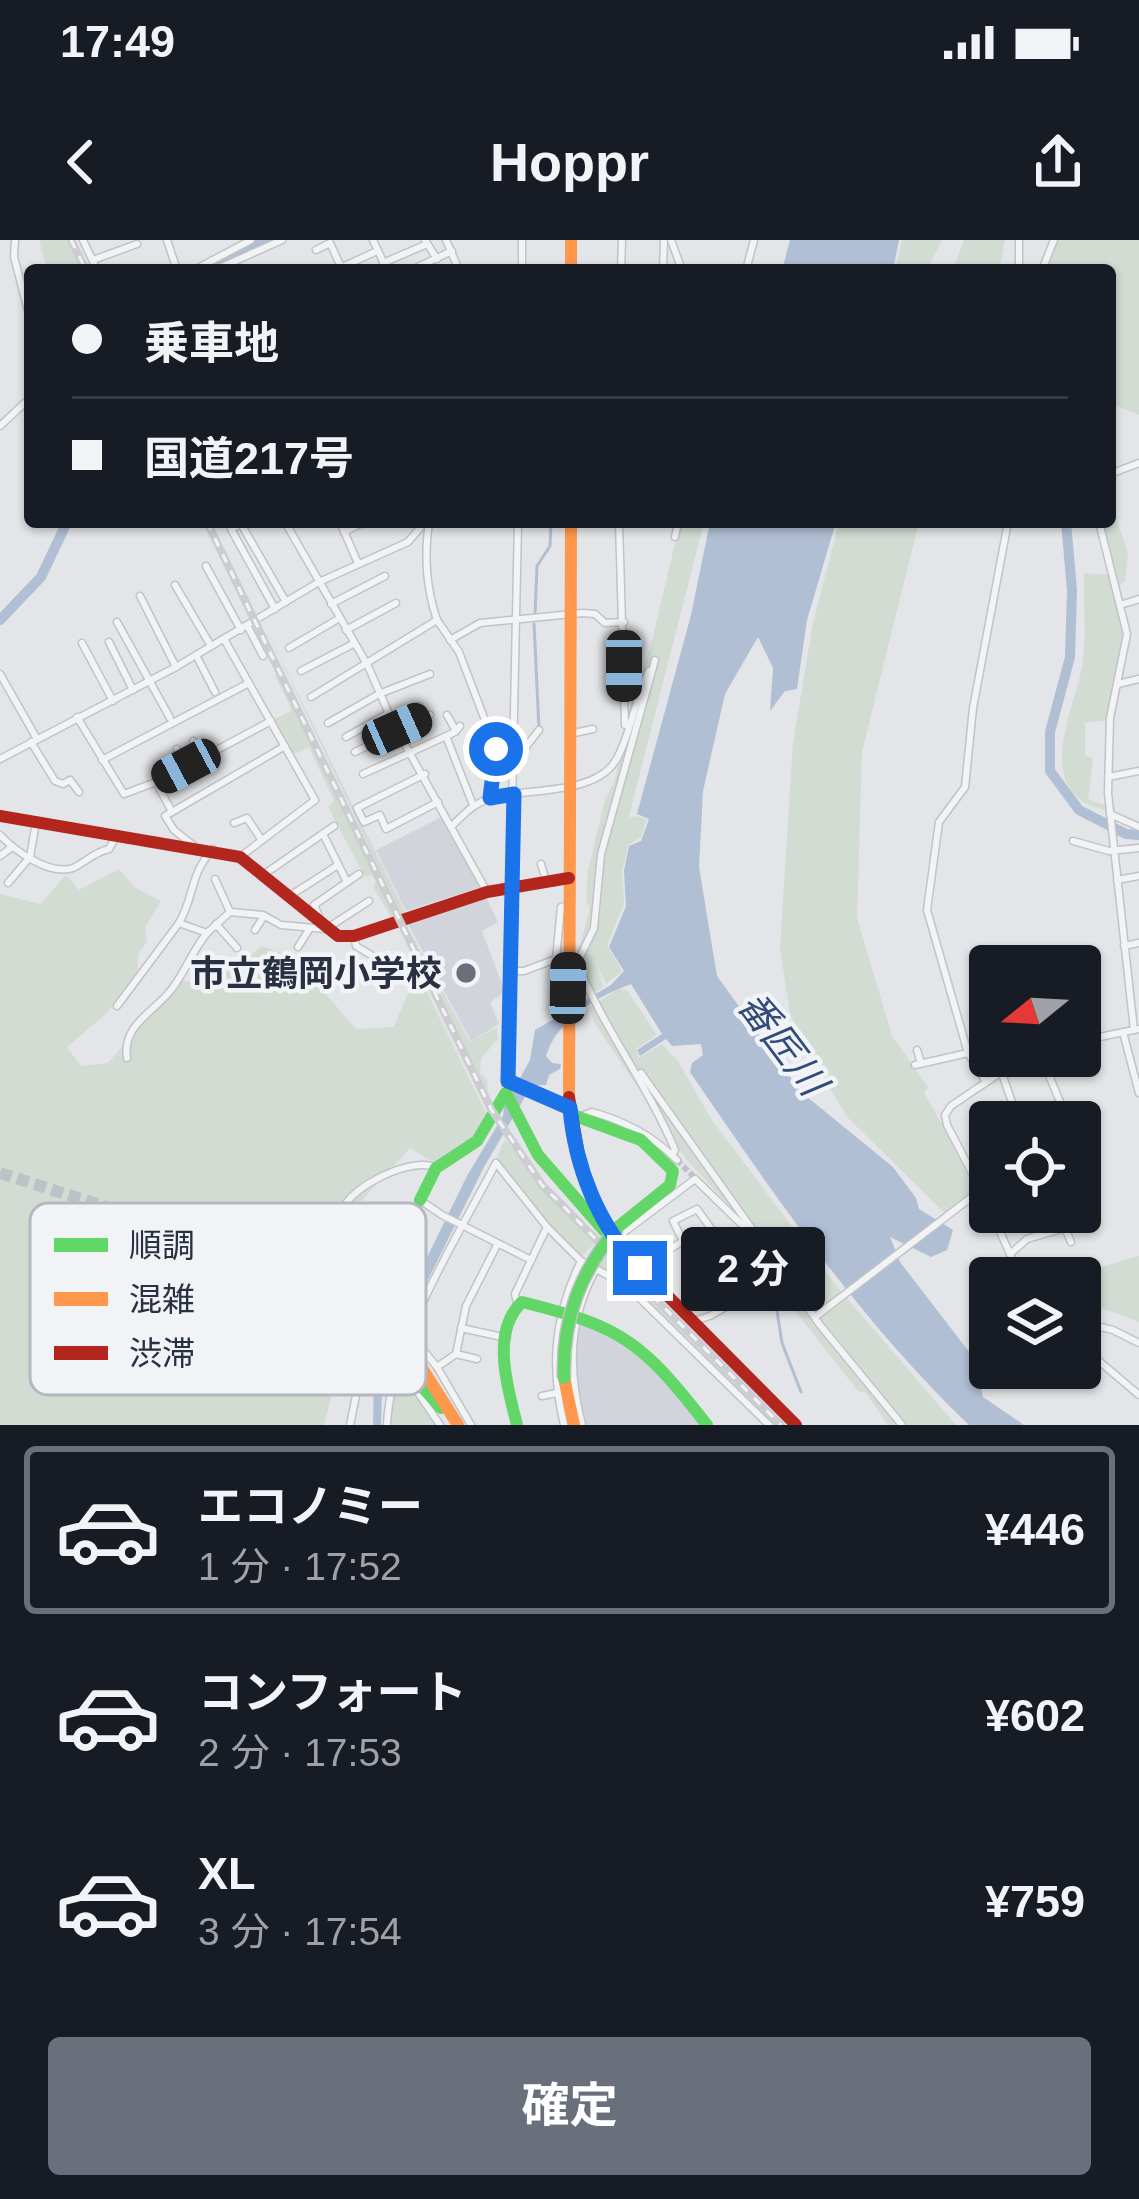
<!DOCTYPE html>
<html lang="ja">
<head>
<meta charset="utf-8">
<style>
	:root { --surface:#171b24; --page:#20242c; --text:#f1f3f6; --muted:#9ea1a6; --line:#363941; --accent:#6a6f7c }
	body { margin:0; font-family:Helvetica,"Noto Sans JP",sans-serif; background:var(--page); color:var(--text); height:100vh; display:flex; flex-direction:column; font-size:45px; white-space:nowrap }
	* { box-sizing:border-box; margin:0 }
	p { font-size:39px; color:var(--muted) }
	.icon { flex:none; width:66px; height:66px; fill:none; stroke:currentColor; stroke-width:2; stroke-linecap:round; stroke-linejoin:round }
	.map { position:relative; height:1185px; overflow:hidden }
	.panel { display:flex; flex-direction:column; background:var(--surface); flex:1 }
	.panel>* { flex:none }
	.banner { position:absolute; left:24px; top:24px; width:1092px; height:264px; border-radius:12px; box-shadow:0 3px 9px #0004; display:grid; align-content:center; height:264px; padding:0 48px; background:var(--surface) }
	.needle { width:78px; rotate:252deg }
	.buttons { position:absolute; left:969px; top:705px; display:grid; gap:24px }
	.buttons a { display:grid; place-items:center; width:132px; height:132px; border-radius:12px; background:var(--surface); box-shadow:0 3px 9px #0004; font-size:60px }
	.end { position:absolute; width:54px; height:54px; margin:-27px; border:15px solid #1a73e8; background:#fff; box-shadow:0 0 0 6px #fff }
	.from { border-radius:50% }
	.bubble { position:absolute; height:84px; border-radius:12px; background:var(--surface); box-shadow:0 3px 9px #0004; font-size:39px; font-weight:700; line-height:84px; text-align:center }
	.car { position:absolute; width:36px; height:72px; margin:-36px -18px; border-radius:15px; box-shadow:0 0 9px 3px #0007; background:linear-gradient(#222 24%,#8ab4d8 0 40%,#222 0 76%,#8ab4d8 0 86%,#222 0) }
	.banner b { display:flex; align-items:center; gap:42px; height:114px; font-size:45px }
	.banner b+b { border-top:3px solid var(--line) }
	.banner i { width:30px; height:30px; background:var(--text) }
	ul { padding:21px 0 0; list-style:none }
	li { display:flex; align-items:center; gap:36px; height:168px; margin:0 24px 18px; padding:0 24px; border:6px solid transparent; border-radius:12px }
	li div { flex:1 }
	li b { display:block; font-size:45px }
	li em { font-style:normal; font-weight:700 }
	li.selected { border-color:var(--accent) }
	li>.icon { width:108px; height:108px; stroke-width:1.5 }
	.action { display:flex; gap:24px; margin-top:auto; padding:24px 48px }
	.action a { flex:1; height:138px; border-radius:12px; background:var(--accent); color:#fff; font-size:48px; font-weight:700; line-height:138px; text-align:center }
	.status { display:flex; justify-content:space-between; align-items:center; height:84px; padding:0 60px; background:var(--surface); direction:ltr }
	.status svg { height:33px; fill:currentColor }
	header { display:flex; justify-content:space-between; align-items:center; height:156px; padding:0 48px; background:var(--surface); font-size:54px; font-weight:700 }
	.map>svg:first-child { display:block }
	.built { fill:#d1d4db }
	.green { fill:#d2dcd3 }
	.water { fill:#b1bfd4 }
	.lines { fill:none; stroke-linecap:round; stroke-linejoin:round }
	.stream { stroke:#b1bfd4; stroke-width:3 }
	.river { stroke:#b1bfd4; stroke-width:10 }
	.street-tunnel { stroke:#bec1c7; stroke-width:6; stroke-dasharray:6 3; stroke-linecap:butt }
	.highway-tunnel { stroke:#bec1c7; stroke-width:12; stroke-dasharray:12 6; stroke-linecap:butt }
	.street-casing { stroke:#c1c3c6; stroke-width:9 }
	.street { stroke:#f2f3f5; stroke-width:6 }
	.fast { stroke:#63d668; stroke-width:12 }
	.slow { stroke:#ff974d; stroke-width:12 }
	.jam { stroke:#b3261e; stroke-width:12 }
	.rail-casing { stroke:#cbcdd0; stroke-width:8 }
	.rail { stroke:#f1f3f7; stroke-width:3; stroke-dasharray:9; stroke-linecap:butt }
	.fast-bridge-casing { stroke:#bfc2c6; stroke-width:15; stroke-linecap:butt }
	.jam-bridge-casing { stroke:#bfc2c6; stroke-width:15; stroke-linecap:butt }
	.fast-bridge { stroke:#63d668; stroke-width:12 }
	.jam-bridge { stroke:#b3261e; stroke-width:12 }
	.route { stroke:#1a73e8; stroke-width:15 }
	.poi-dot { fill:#6a6f7c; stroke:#f1f3f7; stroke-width:4.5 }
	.labels { text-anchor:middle; stroke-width:9; stroke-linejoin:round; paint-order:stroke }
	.poi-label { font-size:36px; font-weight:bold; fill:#293042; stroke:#f1f3f7; text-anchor:end }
	.water-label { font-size:39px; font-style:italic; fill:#314c78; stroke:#f1f3f7 }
	.key { fill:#f1f3f7; stroke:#b5b8c1; stroke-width:3 }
	.key-label { font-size:33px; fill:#293042 }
</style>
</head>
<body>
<div class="status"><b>17:49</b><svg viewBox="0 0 49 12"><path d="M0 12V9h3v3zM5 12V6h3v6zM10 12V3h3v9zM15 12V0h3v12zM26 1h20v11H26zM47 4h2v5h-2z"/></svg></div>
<header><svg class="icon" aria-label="back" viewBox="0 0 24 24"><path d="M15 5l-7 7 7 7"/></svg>Hoppr<svg class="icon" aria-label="share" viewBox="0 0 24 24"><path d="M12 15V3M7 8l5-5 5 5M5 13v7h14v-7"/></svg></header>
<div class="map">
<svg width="1139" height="1185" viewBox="0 0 1139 1185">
	<rect width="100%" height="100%" fill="#e3e5e8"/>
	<!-- built -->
	<g class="built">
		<path d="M443,576L481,647L406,671L376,610Z"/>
		<path d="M486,657L498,682L482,691L505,752L490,762L499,784L471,801L408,684Z"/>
		<path d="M578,1078L637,1105L705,1185H584L576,1151L573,1099Z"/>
	</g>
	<!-- green -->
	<g class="green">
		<path d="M39,0H67L82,30H47Z"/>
		<path d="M902,0H942L927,30H895Z"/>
		<path d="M964,0H1005L999,30H953Z"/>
		<path d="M1056,0H1139V175L1110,163V30H1044Z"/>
		<path d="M1110,259L1128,313L1125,341L1118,346L1101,282H1110Z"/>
		<path d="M680,282H704L628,580L634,576L647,579L641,597L628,605L622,633L624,664L607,705L622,731L606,744L598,727L603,747L583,759L580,739L587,731L580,722L600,677L596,639L590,691L577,718L590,667L586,661L588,631L605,559L614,543L633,456L651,405Z"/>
		<path d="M839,282H919L862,512L857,678L892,796L928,847L924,853L959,914L975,952L946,974L848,878L814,823L790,774L780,708L793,503L813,383Z"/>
		<path d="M1084,333L1110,335L1124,400L1108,480L1085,483V515L1093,519L1088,560L1106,565V570C1030,554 1074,471 1082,427C1087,398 1083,363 1084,333Z"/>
		<path d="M263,382L405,672L401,674Z"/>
		<path d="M279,433L396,676L391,677L373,646L376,643L372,635L365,637L328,567L334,561L309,507L292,515L272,481L292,470L275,436Z"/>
		<path d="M119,629L134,647L161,661L145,687L147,701L138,715V731L106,774L67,807L81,826L108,823L181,740L196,743L207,726L233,732L261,706L294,717L356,789L394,787L407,755L422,742L487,875L471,899L436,924L410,908L353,970L321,988L299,1041L329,1063L348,1087L324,1185H0V654L40,664L66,635L79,650Z"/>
		<path d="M407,686L470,802L497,787L498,799L481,818L480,834L487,839L488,854Z"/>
		<path d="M619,749L627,750L657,795L636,809L639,818L662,804L677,820L712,880L841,1052L808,1082L845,1056L956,1185H888L866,1153L858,1151L752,1016L737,974L685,918L594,782L590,767Z"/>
		<path d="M505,899L532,935L596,1002L580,1018L548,986L496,920Z"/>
		<path d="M605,1012L779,1185H773L627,1040L596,1025Z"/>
		<path d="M1139,1016V1082L1086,1062L1080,1058V1038H1064Z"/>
		<path d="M399,1131L438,1185H389L391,1148Z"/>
	</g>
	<!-- water -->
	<g class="water">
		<path d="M790,0H899L893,30H782Z"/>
		<path d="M710,282H836L807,380L797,449L785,451L770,471L773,428L758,397L725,454L703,551L699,627L717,736L801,852L893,927L916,958L919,969L953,990L947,1010L931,1017L890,997L900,1022L973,1117L983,1157L1024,1185H969C861,1082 774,955 690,832L692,823L703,815L701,804L672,806L666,799L640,816L637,810L662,794L631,744C598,756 557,779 546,816L552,823L561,824L560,829L549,835L546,845H532L484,927L406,1084L382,1148L381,1185H373L374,1135L389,1095L467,936L503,876L504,867L530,820L535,790L611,745L624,731L609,707L626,666L624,631L629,606L641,601L649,579L637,574L691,375Z"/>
	</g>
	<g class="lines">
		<!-- stream -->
		<g class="stream">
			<path d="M535,374L537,326L550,306L551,282"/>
			<path d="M534,384L539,489"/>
			<path d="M773,1046L782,1103L801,1152"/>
		</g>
		<!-- river -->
		<g class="river">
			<path d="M205,30L266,0"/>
			<path d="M1066,282L1072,350L1070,417L1050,492V531L1079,570L1126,594L1139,595"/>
			<path d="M0,380L41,337L67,282"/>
		</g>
		<!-- street-tunnel -->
		<path class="street-tunnel" d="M677,920L693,936"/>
		<!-- highway-tunnel -->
		<path class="highway-tunnel" d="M0,933L275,1021"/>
		<!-- street casing -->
		<g class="street-casing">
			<g id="street">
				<path d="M15,0L14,17L30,78"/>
				<path d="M83,0L97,30"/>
				<path d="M167,0L177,30"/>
				<path d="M373,0L387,30"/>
				<path d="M425,0L437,19"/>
				<path d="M446,0L459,30"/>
				<path d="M671,0L682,30"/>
				<path d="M1019,0V30"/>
				<path d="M316,10L330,3L341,27"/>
				<path d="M93,20L137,4"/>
				<path d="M383,23L427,4"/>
				<path d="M194,30L251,0"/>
				<path d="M215,30L282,0"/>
				<path d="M336,30L377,11"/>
				<path d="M411,30L452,11"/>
				<path d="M522,30V0"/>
				<path d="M621,30L622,0"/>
				<path d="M663,30L664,0"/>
				<path d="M746,30L754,0"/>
				<path d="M1042,30L1054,0"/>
				<path d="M0,186L30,158"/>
				<path d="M1110,234L1139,223"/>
				<path d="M285,282L368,426L393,483L487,652"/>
				<path d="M340,282L357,321"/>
				<path d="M619,282L625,485"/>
				<path d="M1099,282L1127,394L1110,478L1108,553L1134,790"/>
				<path d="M344,292L364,282"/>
				<path d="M675,297L678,282"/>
				<path d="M206,326L241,390"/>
				<path d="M175,345L211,406"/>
				<path d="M140,356L176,427"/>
				<path d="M331,364L385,336"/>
				<path d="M1120,365L1139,359"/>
				<path d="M275,369L231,289L241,284L286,362"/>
				<path d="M437,380L459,412L496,509L490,558"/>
				<path d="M117,382L170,478"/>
				<path d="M248,387L263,416"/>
				<path d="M346,390L396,363"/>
				<path d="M224,399L315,560L240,617"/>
				<path d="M450,400L480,383L583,373L595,374L605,383L624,382"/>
				<path d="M109,402L133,450"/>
				<path d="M82,403L113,461"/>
				<path d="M289,408L338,379"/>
				<path d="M196,415L215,452"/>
				<path d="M655,420L601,614L594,688L577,723C604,789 647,844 675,910L672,915"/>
				<path d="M301,431L353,404"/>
				<path d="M0,434L37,499"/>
				<path d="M1118,444L1139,439"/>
				<path d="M311,457L437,380C426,348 424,316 429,282"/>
				<path d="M447,475L456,491"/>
				<path d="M77,477L124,554L156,542L172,572L165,576L174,590L193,605"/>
				<path d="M391,478L419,466"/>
				<path d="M328,483L379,454L430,434"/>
				<path d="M574,493L593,489"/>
				<path d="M446,496L473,565"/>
				<path d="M346,497L389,473"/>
				<path d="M193,501L203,517"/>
				<path d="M31,502L55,541L63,544L70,540L79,552"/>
				<path d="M177,509L186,526"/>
				<path d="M514,510L525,508L539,490"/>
				<path d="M355,512L430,475"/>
				<path d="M0,519L176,427L319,342L408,302L425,282"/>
				<path d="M102,520L249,443"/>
				<path d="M363,534L455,492L460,486"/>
				<path d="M425,534L357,568L364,582L380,575L386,589L438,562"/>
				<path d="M1108,537L1139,531"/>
				<path d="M157,542L271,481"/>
				<path d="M172,572L285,506"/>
				<path d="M1110,574L1139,587"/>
				<path d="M234,583L247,578L261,599"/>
				<path d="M452,586C464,574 474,563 491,558C525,548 595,556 616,520C630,497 635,458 649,431"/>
				<path d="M323,594L347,642"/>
				<path d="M0,595C15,611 50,636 73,628C86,622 94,612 109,609L117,595"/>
				<path d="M1073,601L1109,611L1139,608"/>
				<path d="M0,616L12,607"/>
				<path d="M541,624L546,641"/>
				<path d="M263,635L334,586"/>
				<path d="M215,639L230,672"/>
				<path d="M1117,640L1139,636"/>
				<path d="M8,643L30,617L36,582"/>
				<path d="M288,657L338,625"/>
				<path d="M316,681L319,676L314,665L359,634"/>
				<path d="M179,683L207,693L230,672L263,675L281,685L326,689L369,661"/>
				<path d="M216,684L237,708"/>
				<path d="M255,690L264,676"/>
				<path d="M354,696L356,706L406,736"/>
				<path d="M1124,706L1139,703"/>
				<path d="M298,707L310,688"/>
				<path d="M511,731H524L556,719L561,667L569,665"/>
				<path d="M117,766L179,683C195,656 189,635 213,609"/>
				<path d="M1123,792L1139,853"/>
				<path d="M1080,801L1139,789"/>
				<path d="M917,810L921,823"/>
				<path d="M1041,816L1063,869"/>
				<path d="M127,818C122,785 153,773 171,750C184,734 192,711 207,693"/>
				<path d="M915,825L968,813"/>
				<path d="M1001,831L1019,882"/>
				<path d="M641,833L757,996"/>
				<path d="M508,841L570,868"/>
				<path d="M986,842L968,813L927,670L939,582L965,547L973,468L1008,282"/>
				<path d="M506,853L518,282"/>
				<path d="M584,875L592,872C625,881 652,895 677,920"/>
				<path d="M981,950L1021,1038"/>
				<path d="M1058,972L1071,1002"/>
				<path d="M615,999L695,939L763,1005L820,1085L902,1185"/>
				<path d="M357,1005L409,990"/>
				<path d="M313,1008L311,984L345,977"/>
				<path d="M1010,1014L1027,999L1064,988"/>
				<path d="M643,1026L683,1001L673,981L697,969L755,1050L710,1076L697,1080"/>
				<path d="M319,1031L356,1019L357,1005L343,970C349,947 414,915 436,928"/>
				<path d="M517,1063L515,1054L547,987"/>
				<path d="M815,1077L981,950L947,885L945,875L951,866L1025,816"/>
				<path d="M1080,1082L1113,1090L1139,1103"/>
				<path d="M461,1088L507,1098"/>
				<path d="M410,1094L437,1127L471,1185"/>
				<path d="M1080,1105L1139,1155"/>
				<path d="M456,1114L477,1119"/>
				<path d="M364,1116L399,1129"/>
				<path d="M437,1127L456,1114L466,1066L497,1005"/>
				<path d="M415,1148L440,1185"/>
				<path d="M542,1156L557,1153"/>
				<path d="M350,1185L364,1116L420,960L442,975L531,1020"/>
				<path d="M387,1185C390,1103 457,998 496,923L547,987L581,1021L626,1045L769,1185"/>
				<path d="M564,1185C550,1126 554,1076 581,1021"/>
				<path d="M582,1185C568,1130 568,1080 596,1029"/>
			</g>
		</g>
		<!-- street -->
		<use href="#street" class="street"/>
		<!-- fast -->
		<g class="fast">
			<path d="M506,853L538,915L613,1001"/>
			<path d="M570,874L641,900L673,931L670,945L618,987"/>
			<path d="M420,960L436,928L477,901L505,854"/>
			<path d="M275,1021L305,1032L373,1072"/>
			<path d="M310,1041L364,1088"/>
			<path d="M400,1122L441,1168"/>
			<path d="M517,1185C508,1149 490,1092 522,1062C624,1087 643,1103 707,1185"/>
		</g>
		<!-- slow -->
		<g class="slow">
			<path d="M571,0V30"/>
			<path d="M569,857L571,282"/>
			<path d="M406,1103L458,1185"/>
			<path d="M564,1138L574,1185"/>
		</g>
		<!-- jam -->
		<g class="jam">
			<path d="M0,576L240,617L338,696H354L487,652L569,638"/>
			<path d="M569,857L581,927L592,959L624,1012L796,1185"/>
		</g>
		<!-- rail casing -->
		<g class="rail-casing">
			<g id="rail">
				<path d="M71,0L86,30"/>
				<path d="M207,282L491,869L542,945L781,1185"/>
			</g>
		</g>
		<!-- rail -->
		<use href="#rail" class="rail"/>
		<!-- fast-bridge casing -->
		<g class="fast-bridge-casing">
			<g id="fast-bridge">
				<path d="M373,1072L406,1103"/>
				<path d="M564,1138C562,1079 580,1032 618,987"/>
			</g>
		</g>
		<!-- jam-bridge casing -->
		<g class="jam-bridge-casing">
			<path id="jam-bridge" d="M364,1088L400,1122"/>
		</g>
		<!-- fast-bridge -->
		<use href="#fast-bridge" class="fast-bridge"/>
		<!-- jam-bridge -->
		<use href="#jam-bridge" class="jam-bridge"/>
	</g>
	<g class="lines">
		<!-- route -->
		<path class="route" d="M496,509L490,558L514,554L508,841L570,868C575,926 598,986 640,1028"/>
	</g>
	<!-- markers -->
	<circle class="poi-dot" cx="466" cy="733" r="12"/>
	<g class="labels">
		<!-- poi labels -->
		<g class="poi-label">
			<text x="442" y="746">市立鶴岡小学校</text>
		</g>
		<!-- water labels -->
		<g class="water-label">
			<text transform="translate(783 803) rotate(53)" y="14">番匠川</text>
		</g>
	</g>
	<!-- legend -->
	<rect x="30" y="963" width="396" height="192" rx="18" class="key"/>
	<rect x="54" y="998" width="54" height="14" fill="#63d668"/>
	<rect x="54" y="1052" width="54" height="14" fill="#ff974d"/>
	<rect x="54" y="1106" width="54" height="14" fill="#b3261e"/>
	<g class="key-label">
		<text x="129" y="1017">順調</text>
		<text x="129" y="1071">混雑</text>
		<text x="129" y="1125">渋滞</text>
	</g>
</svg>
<div class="buttons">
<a><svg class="needle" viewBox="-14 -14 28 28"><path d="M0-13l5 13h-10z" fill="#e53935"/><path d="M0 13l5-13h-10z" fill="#9ea1a6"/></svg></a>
<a><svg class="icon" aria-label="locate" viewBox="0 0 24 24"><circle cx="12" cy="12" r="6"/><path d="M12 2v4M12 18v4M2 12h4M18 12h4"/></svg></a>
<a><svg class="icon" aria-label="layers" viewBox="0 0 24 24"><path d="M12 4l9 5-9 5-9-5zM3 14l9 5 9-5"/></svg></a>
</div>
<i class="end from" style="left:496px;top:509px"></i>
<i class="end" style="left:640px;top:1028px"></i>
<div class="bubble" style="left:681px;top:987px;width:144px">2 分</div>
<i class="car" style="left:624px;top:426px;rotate:180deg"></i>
<i class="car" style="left:397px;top:489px;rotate:66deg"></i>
<i class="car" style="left:186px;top:526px;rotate:242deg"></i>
<i class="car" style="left:568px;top:748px;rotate:1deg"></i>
<div class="banner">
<b><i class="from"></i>乗車地</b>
<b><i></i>国道217号</b>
</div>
</div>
<section class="panel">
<ul>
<li class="selected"><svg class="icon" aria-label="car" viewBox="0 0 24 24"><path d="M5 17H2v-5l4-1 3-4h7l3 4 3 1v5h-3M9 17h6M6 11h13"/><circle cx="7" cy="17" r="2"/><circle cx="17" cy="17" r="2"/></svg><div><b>エコノミー</b><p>1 分 · 17:52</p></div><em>¥446</em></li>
<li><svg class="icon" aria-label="car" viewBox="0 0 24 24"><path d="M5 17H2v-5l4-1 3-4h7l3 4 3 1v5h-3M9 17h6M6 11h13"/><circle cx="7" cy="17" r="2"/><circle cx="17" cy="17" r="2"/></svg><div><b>コンフォート</b><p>2 分 · 17:53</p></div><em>¥602</em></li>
<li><svg class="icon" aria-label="car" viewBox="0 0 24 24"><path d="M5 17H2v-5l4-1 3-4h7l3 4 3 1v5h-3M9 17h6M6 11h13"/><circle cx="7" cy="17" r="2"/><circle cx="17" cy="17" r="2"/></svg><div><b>XL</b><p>3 分 · 17:54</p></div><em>¥759</em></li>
</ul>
<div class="action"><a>確定</a></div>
</section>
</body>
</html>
